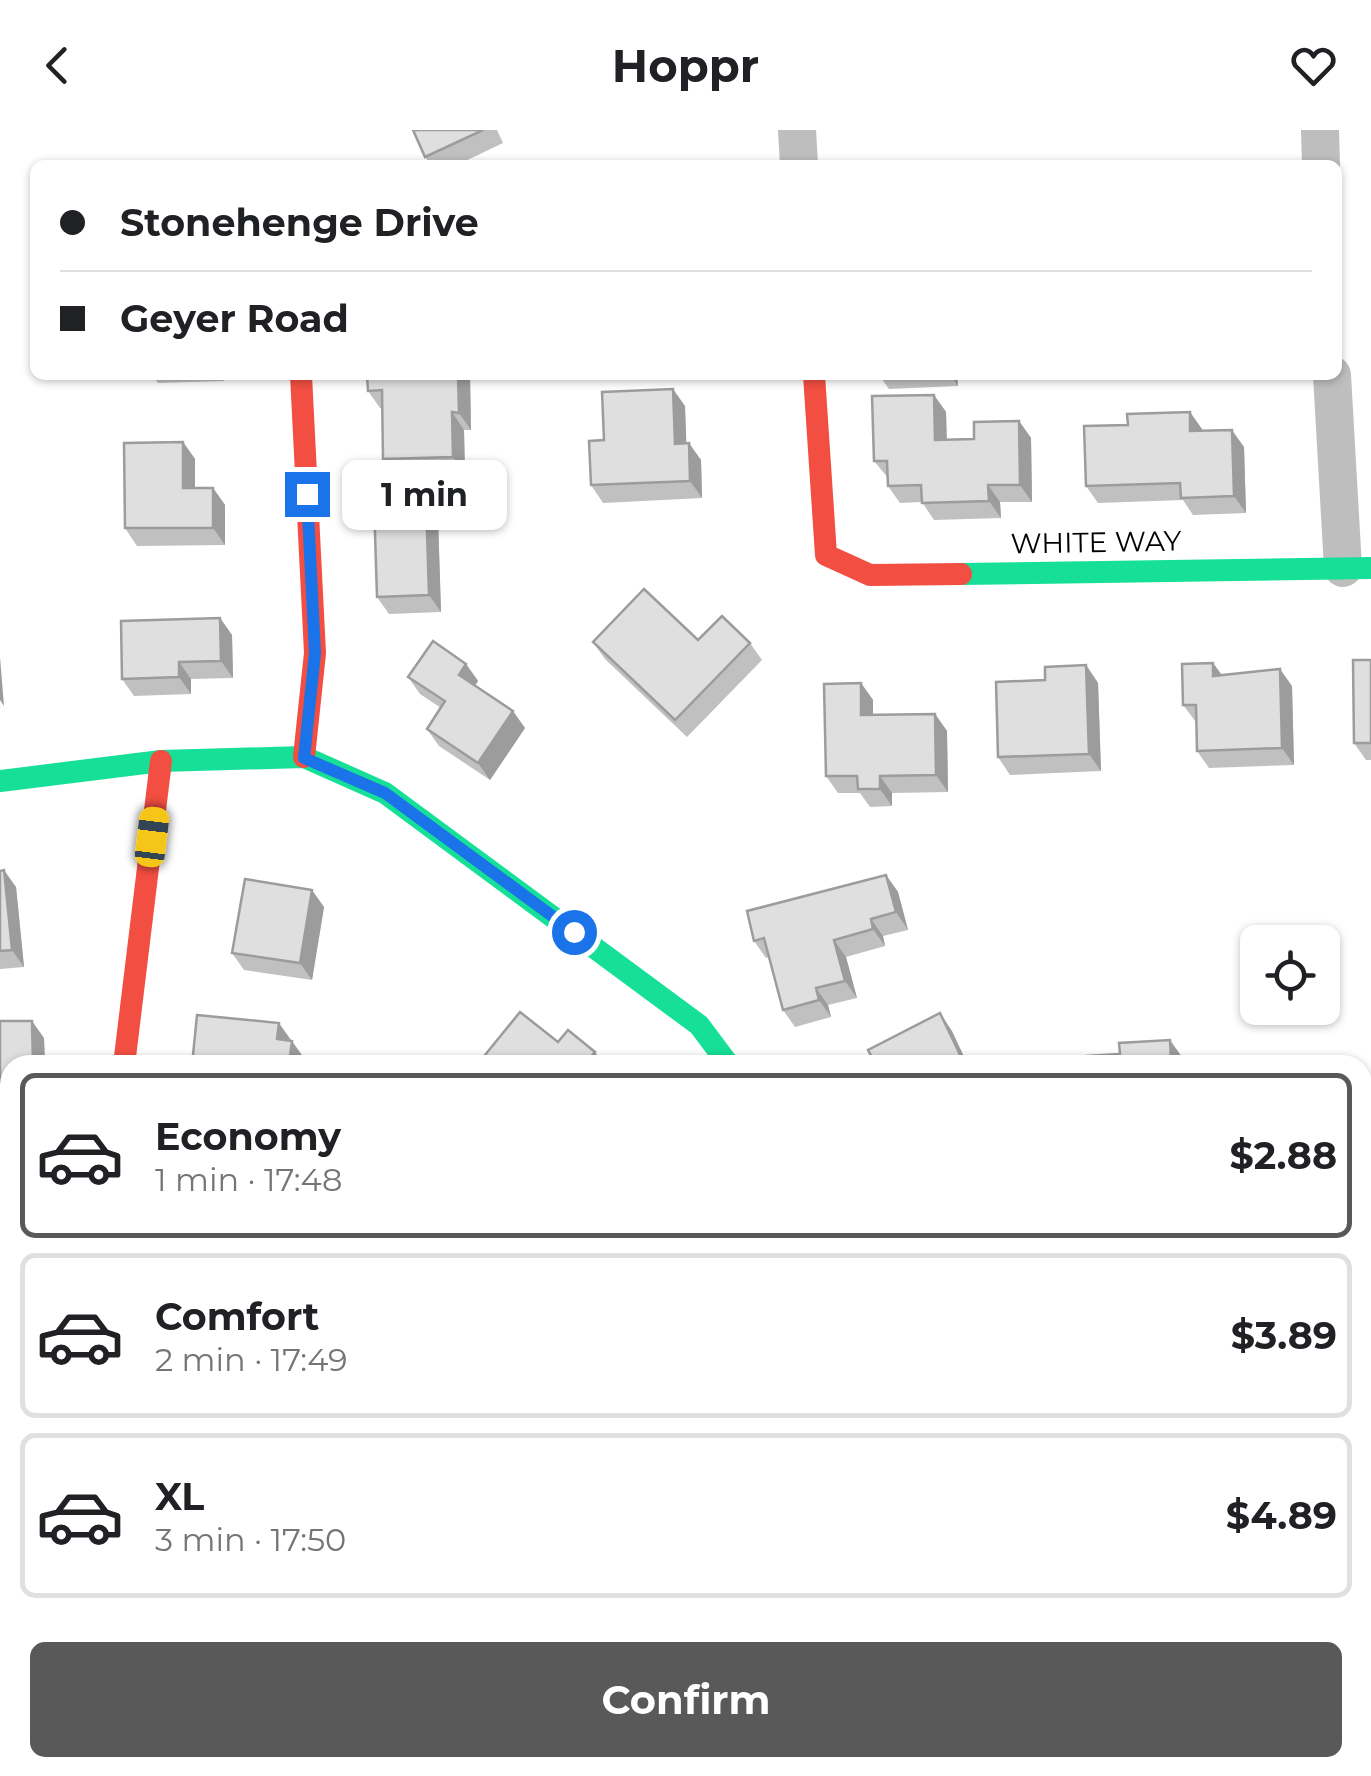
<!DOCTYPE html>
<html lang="en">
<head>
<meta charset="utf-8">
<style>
	:root { --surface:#fff; --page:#f2f2f2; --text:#202124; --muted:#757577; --line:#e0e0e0; --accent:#595959 }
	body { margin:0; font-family:Montserrat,sans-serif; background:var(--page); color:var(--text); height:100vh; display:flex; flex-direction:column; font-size:38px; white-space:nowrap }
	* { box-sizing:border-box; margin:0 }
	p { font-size:32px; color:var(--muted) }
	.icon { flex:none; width:55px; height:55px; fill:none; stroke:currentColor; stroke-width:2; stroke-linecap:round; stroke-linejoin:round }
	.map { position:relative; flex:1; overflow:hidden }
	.panel { position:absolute; left:0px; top:925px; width:1372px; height:722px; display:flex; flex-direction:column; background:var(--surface); border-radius:30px 30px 0 0; box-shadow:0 2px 8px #0004 }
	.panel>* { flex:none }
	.guide { position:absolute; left:30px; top:30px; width:1312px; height:220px; border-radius:15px; box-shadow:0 2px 8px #0004; display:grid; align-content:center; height:220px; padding:0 30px; background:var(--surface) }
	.controls { position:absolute; left:1240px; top:795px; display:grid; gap:20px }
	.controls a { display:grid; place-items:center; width:100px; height:100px; border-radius:15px; background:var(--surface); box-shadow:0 2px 8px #0004; font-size:50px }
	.end { position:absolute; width:45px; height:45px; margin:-22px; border:12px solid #1a73e8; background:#fff; box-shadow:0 0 0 5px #fff }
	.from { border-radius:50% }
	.bubble { position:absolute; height:70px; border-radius:15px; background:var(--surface); box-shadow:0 2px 8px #0004; font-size:32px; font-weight:700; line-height:70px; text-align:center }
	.car { position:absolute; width:30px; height:60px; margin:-30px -15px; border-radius:12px; box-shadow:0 0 8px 2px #0007; background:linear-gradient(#f5c518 24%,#345 0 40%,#f5c518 0 76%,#345 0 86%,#f5c518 0) }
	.guide b { display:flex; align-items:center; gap:35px; height:95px; font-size:38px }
	.guide b+b { border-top:2px solid var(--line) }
	.guide i { width:25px; height:25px; background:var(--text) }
	ul { padding:18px 0 0; list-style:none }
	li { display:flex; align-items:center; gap:30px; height:165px; margin:0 20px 15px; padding:0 10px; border:5px solid var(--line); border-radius:15px }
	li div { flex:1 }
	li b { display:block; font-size:38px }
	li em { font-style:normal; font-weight:700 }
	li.active { border-color:var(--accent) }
	li>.icon { width:90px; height:90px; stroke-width:1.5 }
	.primary-button { display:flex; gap:20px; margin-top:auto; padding:20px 30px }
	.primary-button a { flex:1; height:115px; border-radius:15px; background:var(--accent); color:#fff; font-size:40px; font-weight:700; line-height:115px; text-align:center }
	header { display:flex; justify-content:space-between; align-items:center; height:130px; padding:0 30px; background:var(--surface); font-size:45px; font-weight:700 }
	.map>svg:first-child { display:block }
	.green { fill:#ececec }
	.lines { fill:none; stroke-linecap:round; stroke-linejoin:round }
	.street { stroke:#bebebe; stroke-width:38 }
	.fast { stroke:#16e098; stroke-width:22 }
	.jam { stroke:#f24e42; stroke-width:22 }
	.wall { fill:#c0c0c0 }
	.shaded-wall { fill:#9c9c9c }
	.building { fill:#dfdfdf; stroke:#9c9c9c; stroke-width:2.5 }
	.route { stroke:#1a73e8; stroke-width:12 }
	.labels { text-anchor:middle; stroke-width:8; stroke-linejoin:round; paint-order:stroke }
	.street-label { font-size:28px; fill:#000; stroke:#fff }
</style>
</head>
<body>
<header><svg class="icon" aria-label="back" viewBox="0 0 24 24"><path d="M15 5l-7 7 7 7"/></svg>Hoppr<svg class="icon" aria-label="heart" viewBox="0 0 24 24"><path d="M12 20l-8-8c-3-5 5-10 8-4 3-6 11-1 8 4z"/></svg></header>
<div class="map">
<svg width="1371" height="1646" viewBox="0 0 1371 1646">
	<rect width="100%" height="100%" fill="#fff"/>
	<!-- green -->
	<path class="green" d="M1362,1392H1371V1646H1254L1239,1638H1362Z"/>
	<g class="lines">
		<!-- street -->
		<g class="street">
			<path d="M797,0L799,35"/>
			<path d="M1320,0L1321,35"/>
			<path d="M1332,245L1343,438"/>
			<path d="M842,1638L843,1646"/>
			<path d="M329,1646L338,1638"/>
		</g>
		<!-- fast -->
		<g class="fast">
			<path d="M961,444L1371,438"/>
			<path d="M0,651L161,631L304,627L385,663L699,895L729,935"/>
		</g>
		<!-- jam -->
		<g class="jam">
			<path d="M301,245L315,523L304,627"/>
			<path d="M814,245L826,425L870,445L961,444"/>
			<path d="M124,935L161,631"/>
		</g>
	</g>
	<!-- wall -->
	<g class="wall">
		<path d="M413,0H497L503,13L457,35H431L425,27Z"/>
		<path d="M152,245H224V251L158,253Z"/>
		<path d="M367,245H470L471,300H464L465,344L395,346L383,329L382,278H380L368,261Z"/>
		<path d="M879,245H957L958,256L889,259Z"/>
		<path d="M934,265L946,282L947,309H974L1019,291L1031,308L1032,372H1000L1001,388L934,390L922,372L900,373L888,356V348L874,331Z"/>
		<path d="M685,276L686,313L701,330L702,368L603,373L591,355L604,310Z"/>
		<path d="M1190,282L1202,301L1244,317L1246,383L1193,385L1183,370L1098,373L1086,356L1128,295Z"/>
		<path d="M183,312L195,329V358H213L225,375V415L137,416L125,398Z"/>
		<path d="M426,371L438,388L441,482L389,484L377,467Z"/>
		<path d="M220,488L232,505L233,548L191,549V564L134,566L122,549Z"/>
		<path d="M698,510L750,513L762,530L687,607L605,529L593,512Z"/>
		<path d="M1371,530V630H1366L1354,613Z"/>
		<path d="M1213,533L1222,545L1292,556L1294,635L1209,638L1197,621L1196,592L1183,575Z"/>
		<path d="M466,534L478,551L475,556L525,598L490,650L439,616L427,599L441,578L420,564L408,547Z"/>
		<path d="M1086,535L1098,553L1101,641L1010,645L998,627Z"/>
		<path d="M861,553L873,570V585L935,584L947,601L948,662L892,663V676L870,677L860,663H838L826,646Z"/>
		<path d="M0,741L16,757L24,837L0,839Z"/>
		<path d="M886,745L898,762L908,800L883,806L885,816L846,827L857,868L828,875L831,887L795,897L783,880L769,827L766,828L754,811Z"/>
		<path d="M324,777L312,850L244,840L232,823Z"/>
		<path d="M0,891L44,908L45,935H10V1026H0Z"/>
		<path d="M1371,1222V1323L1362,1325V1224Z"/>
		<path d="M0,1247L10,1249V1334L7,1348L0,1346Z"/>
		<path d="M198,1638H238L232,1646H209Z"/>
	</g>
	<!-- shaded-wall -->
	<g class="shaded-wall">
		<path d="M458,245H470L471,300L459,283Z"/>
		<path d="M950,245H957L958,256Z"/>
		<path d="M673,259L685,276L687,331L675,314Z"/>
		<path d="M934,265L946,282L947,327L935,310Z"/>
		<path d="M452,282L464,300L465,344L453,327Z"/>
		<path d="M1190,282L1202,299V318L1190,301Z"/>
		<path d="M1019,291L1031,308L1032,372L1020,355Z"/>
		<path d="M1232,300L1244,317L1246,383L1234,366Z"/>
		<path d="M183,312L195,329V375L183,358Z"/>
		<path d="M689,313L701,330L702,368L690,351Z"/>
		<path d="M988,355L1000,372L1001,388L989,371Z"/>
		<path d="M213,358L225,375V415L213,398Z"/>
		<path d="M426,371L438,388L441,482L429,465Z"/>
		<path d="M220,488L232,505L233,548L221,531Z"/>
		<path d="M0,527L4,576L0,570Z"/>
		<path d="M179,532L191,549V564L179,547Z"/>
		<path d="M1213,533L1225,550L1213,546Z"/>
		<path d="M466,534L478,551L471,562L459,545Z"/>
		<path d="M1086,535L1098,553L1101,641L1089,624Z"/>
		<path d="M1280,539L1292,556L1294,635L1282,618Z"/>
		<path d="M861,553L873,570V602L861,585Z"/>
		<path d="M513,581L525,598L490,650L478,633Z"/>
		<path d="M935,584L947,601L948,662L936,645Z"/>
		<path d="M880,646L892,663V676L880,659Z"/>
		<path d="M4,740L16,757L24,837L12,820Z"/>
		<path d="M886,745L898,762L908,800L896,782Z"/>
		<path d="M312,760L324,777L312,850L300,833Z"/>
		<path d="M871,789L883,806L885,816L873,799Z"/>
		<path d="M834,810L846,827L857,868L845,851Z"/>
		<path d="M816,858L828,875L831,887L819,870Z"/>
		<path d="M940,883L952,901L968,935H965Z"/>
		<path d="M32,891L44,908L45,935H33Z"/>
		<path d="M279,893L291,910L277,909Z"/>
		<path d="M1170,910L1182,927V935L1171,931Z"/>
		<path d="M292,911L304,928L303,935H289Z"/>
		<path d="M595,922L604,935H584Z"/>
		<path d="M0,1316L10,1330L7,1348L0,1338Z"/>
		<path d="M212,1638H238L232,1646H215L210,1640Z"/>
		<path d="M724,1638H735L736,1646H725Z"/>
		<path d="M990,1638H1001L1002,1646H990Z"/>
		<path d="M1208,1638H1224L1222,1646H1206Z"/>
	</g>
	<!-- building -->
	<g class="building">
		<path d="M413,0H483L425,27Z"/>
		<path d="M367,245H458L459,283L452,282L453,327L383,329L382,260L368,261Z"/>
		<path d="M673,259L675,314L689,313L690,351L591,355L589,311L604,310L602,262Z"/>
		<path d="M934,265L935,310L974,309V292L1019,291L1020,355H988L989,371L922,373L921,355L888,356L887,331H874L872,266Z"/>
		<path d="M1190,282V301L1232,300L1234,366L1181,368L1180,353L1086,356L1084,296L1128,295L1127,284Z"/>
		<path d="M183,312V358H213V398H125L124,313Z"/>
		<path d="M426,371L429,465L377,467L374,372Z"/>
		<path d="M644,459L698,510L722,486L750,513L675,590L593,512Z"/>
		<path d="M220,488L221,531L179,532V547L122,549L121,491Z"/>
		<path d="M433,511L466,534L459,545L513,581L478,633L427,599L445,571L408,547Z"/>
		<path d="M1353,530H1371V613H1354Z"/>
		<path d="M1213,533V546L1280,539L1282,618L1197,621L1196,575H1183L1182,534Z"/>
		<path d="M1086,535L1089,624L998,627L996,552L1045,550V537Z"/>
		<path d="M861,553V585L935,584L936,645L880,646V659H858L857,646H826L824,554Z"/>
		<path d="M4,740L12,820L0,821V741Z"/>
		<path d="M886,745L896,782L871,789L873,799L834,810L845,851L816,858L819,870L783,880L764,808L754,811L747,781Z"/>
		<path d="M245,749L312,760L300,833L232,823Z"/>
		<path d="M520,882L558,912L568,900L595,922L584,935H497L485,925Z"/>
		<path d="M940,883L965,935H876L868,920Z"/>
		<path d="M197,885L279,893L277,909L292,911L289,935H192Z"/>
		<path d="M0,891H32L33,935H10V1008H0Z"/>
		<path d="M1170,910L1171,931L1192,930V935H1087V926L1120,924L1119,913Z"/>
		<path d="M1371,1222V1304L1362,1306V1224Z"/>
		<path d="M0,1247L10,1249V1317L0,1314Z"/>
		<path d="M441,1638H533L541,1643L539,1646H434Z"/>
		<path d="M647,1638H724L725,1646H647Z"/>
		<rect x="955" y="1638" width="35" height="8"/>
		<path d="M1136,1638H1208L1206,1646H1134Z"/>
	</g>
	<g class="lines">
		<!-- route -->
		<path class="route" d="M307,364L315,523L304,628L385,663L574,802"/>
	</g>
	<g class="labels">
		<!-- street labels -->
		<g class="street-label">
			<text transform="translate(1096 412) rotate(-1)" y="10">WHITE WAY</text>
		</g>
	</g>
</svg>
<div class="controls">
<a><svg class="icon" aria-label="locate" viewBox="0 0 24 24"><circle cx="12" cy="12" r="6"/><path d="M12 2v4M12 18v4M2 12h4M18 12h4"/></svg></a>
</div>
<i class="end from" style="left:574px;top:802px"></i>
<i class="end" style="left:307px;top:364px"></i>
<div class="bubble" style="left:342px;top:330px;width:165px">1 min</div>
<i class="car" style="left:152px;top:707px;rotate:7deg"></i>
<div class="guide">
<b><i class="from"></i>Stonehenge Drive</b>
<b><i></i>Geyer Road</b>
</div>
<section class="panel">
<ul>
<li class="active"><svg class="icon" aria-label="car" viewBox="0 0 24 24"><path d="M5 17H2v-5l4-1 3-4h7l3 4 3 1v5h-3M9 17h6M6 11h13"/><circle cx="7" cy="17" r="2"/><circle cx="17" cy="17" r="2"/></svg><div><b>Economy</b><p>1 min · 17:48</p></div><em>$2.88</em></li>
<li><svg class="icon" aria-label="car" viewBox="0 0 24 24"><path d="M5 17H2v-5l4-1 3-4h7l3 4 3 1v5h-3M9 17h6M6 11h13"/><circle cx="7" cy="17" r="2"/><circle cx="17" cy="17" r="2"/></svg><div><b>Comfort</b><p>2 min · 17:49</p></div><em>$3.89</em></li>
<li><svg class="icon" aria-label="car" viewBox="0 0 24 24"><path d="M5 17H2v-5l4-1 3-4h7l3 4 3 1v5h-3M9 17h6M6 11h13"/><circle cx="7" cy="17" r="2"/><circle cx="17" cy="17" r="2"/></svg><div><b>XL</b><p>3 min · 17:50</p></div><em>$4.89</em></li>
</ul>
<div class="primary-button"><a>Confirm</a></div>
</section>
</div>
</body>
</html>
